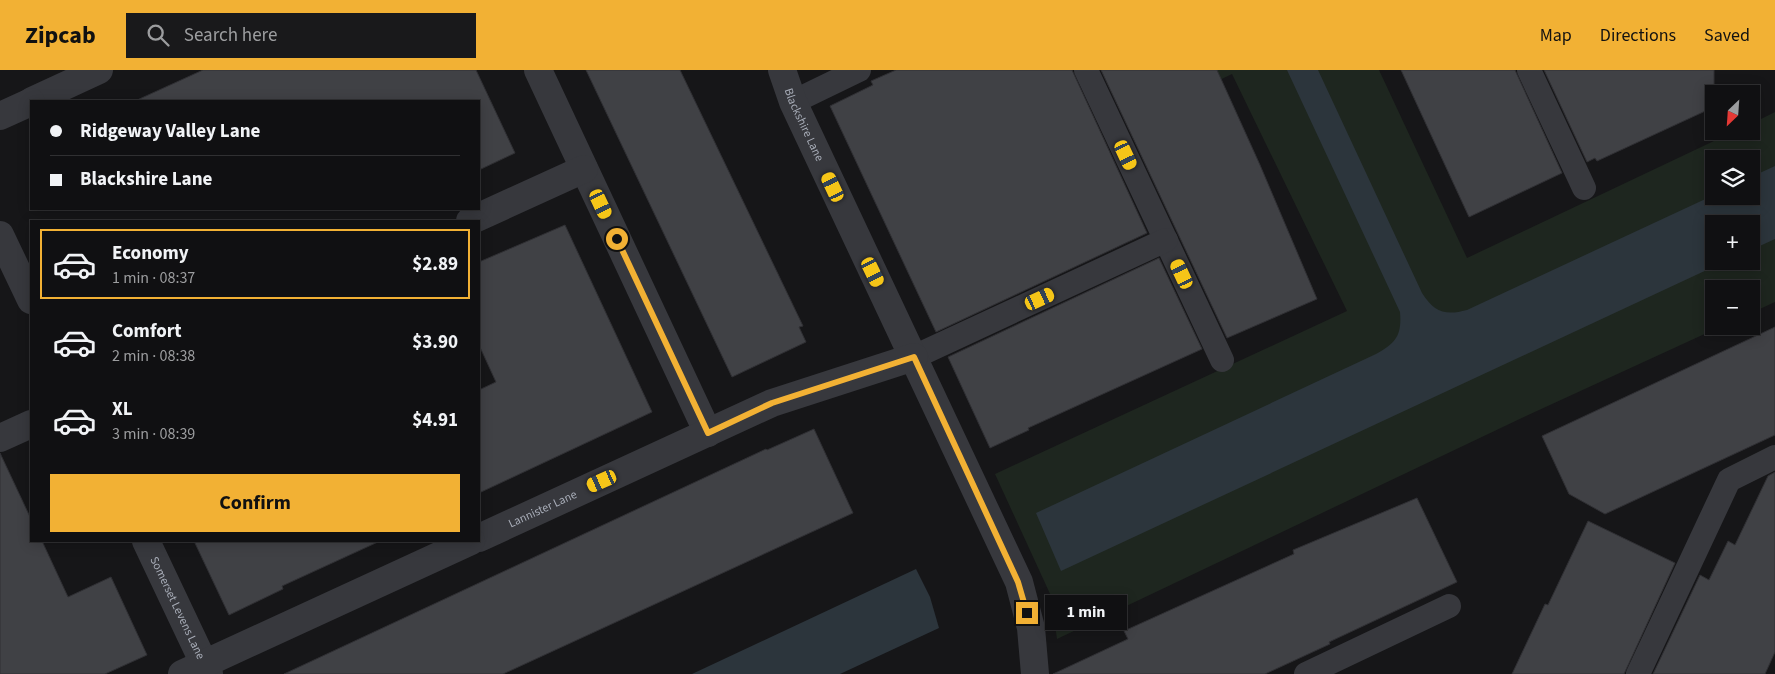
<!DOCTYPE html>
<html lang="en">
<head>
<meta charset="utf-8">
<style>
	:root { --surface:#101012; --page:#19191b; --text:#f1f3f6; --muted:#9c9d9f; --line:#303032; --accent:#f2b134 }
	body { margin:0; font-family:"Source Sans 3",sans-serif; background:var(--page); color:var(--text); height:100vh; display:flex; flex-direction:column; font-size:19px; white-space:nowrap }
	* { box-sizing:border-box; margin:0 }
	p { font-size:16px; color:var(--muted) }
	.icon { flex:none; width:28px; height:28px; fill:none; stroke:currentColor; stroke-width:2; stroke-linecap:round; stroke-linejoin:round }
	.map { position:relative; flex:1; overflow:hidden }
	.details { position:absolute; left:30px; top:150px; width:450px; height:322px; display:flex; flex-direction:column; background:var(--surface); border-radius:0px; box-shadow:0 2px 12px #0003,0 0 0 1px var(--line) }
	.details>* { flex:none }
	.hud { position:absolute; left:30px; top:30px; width:450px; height:110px; border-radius:0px; box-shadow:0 2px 12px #0003,0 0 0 1px var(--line); display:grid; align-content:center; height:110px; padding:0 20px; background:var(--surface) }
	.needle { width:32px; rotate:205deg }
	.tools { position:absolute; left:1705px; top:15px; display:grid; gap:10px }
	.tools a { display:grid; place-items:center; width:55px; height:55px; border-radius:0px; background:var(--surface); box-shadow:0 2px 12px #0003,0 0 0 1px var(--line); font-size:25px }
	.end { position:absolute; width:22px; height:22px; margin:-11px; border:6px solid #f2b134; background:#111; box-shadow:0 0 0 2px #111 }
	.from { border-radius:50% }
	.bubble { position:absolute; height:35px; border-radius:0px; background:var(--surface); box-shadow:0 2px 12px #0003,0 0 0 1px var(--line); font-size:16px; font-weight:700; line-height:35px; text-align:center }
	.car { position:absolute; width:15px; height:30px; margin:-15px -8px; border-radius:6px; box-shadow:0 0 4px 1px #0007; background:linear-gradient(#f5c518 24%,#345 0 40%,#f5c518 0 76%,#345 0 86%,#f5c518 0) }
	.hud b { display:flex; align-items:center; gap:18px; height:48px; font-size:19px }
	.hud b+b { border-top:1px solid var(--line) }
	.hud i { width:12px; height:12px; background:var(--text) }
	ul { padding:9px 0 0; list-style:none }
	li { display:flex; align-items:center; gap:15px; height:70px; margin:0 10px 8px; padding:0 10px; border:2px solid transparent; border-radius:0px }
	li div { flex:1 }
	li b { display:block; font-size:19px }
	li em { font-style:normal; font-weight:700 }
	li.active { border-color:var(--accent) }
	li>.icon { width:45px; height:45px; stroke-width:1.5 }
	.cta { display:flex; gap:10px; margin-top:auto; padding:10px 20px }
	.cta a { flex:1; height:58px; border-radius:0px; background:var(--accent); color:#111; font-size:20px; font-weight:700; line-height:58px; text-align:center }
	header { display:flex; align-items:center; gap:30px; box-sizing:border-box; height:70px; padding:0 25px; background:var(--accent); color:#111 }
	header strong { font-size:24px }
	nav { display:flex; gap:28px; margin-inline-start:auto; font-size:18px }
	.search { width:350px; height:45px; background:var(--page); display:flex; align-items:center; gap:12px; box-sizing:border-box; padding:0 18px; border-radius:0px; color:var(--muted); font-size:19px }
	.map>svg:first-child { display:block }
	.green { fill:#1e261f; fill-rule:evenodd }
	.water { fill:#2c353c }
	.building { fill:#404145; stroke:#303034 }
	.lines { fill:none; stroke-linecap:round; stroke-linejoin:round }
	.service { stroke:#37383d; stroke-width:24 }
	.minor { stroke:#37383d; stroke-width:28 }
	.route { stroke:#f2b134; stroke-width:6 }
	.labels { text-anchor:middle; stroke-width:4.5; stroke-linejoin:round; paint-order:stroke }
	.street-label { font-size:12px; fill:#a8adb8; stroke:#111113 }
</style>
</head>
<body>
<header>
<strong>Zipcab</strong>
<div class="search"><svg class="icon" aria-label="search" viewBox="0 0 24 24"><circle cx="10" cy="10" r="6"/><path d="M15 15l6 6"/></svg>Search here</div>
<nav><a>Map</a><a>Directions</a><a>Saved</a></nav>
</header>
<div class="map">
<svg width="1775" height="604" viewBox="0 0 1775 604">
	<rect width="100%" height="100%" fill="#161618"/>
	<!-- green -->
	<path class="green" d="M1162,0H1379L1467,188L1735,61H1751V54L1775,42V232L1751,243V219H1714V256H1722L1526,346L1057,569L1051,526L995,404L1347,241L1232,4L1129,54ZM1714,89H1751V126H1714ZM1714,154H1751V191H1714Z"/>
	<!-- water -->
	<g class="water">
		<path d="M1287,0H1318L1422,223C1434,242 1445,246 1467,240L1714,125L1751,126V107L1775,96V169L1751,180V154H1714V191H1726L1061,501L1036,443L1376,284C1396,273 1402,265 1400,242Z"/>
		<path d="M916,499L930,527L939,558L840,604H692Z"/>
	</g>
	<!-- building -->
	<g class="building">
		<path d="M203,0H476L515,83L479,100V31H135Z"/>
		<path d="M586,0H680L803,256L799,257L806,272L732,307Z"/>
		<path d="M896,0H1072L1147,163L936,262L830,36L873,15L871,11Z"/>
		<path d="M1101,0H1217L1260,95L1317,229L1227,268Z"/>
		<path d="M1401,0H1515L1562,103L1469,147Z"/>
		<path d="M1544,0H1714V37L1597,91L1595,88L1587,92Z"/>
		<path d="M565,155L652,342L479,423V320L496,312L479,275V192Z"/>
		<path d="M1159,188L1202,279L1028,358L1029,360L990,378L948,287Z"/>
		<path d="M1775,257V365L1605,444L1569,424L1542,366Z"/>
		<path d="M814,359L853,443L503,604H284L766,379L767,380Z"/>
		<path d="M0,383L31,449V471H42L68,527L111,507L147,585L105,604H0Z"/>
		<path d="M1775,402V582L1765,604H1653L1700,505L1709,510L1728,471L1735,475L1768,406Z"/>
		<path d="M1417,428L1457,512L1329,572L1330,574L1265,604H1053L1128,569L1124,561L1294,484L1293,480Z"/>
		<path d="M1588,451L1675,493L1624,604H1512L1545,534L1548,535Z"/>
		<path d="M194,471H380L282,516L283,519L229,545Z"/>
	</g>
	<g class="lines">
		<!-- service -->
		<g class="service">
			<path d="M1086,0L1222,290"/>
			<path d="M1529,0L1584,118"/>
			<path d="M793,32L859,0"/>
			<path d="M914,287L1166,170"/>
			<path d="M1306,604L1449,536"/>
			<path d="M1638,604L1729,410L1775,387"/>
		</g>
		<!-- minor -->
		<g class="minor">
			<path d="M538,0L708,363"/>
			<path id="s1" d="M782,0L793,32L1019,512L1031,558L1035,604"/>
			<path d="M32,31L99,0"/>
			<path d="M0,46L31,32"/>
			<path d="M470,151L584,99"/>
			<path d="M0,165L31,230"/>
			<path d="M0,368L31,354"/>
			<path id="s2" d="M479,468L772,333L914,287"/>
			<path id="s3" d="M146,471L209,604"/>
			<path d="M182,604L471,471"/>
		</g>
	</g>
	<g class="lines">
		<!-- route -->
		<path class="route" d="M617,169L708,363L772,333L914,287L1018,512L1027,543"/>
	</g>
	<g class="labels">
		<!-- street labels -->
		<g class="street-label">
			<text dy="4" stroke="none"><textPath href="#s1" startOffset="59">Blackshire Lane</textPath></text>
			<text dy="4" stroke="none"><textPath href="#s2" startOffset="70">Lannister Lane</textPath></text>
			<text dy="4" stroke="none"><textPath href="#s3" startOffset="74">Somerset Levens Lane</textPath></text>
		</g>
	</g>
</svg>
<div class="tools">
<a><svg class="needle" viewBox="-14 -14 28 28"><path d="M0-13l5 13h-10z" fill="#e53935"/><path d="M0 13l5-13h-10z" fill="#9c9d9f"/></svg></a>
<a><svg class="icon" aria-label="layers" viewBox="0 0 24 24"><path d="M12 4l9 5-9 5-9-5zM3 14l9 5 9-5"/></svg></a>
<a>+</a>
<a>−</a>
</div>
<i class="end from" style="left:617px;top:169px"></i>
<i class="end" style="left:1027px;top:543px"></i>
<div class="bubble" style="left:1045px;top:525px;width:82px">1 min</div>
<i class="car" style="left:1126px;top:85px;rotate:155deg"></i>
<i class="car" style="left:833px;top:117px;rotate:335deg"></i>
<i class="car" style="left:601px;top:134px;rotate:155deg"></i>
<i class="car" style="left:873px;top:202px;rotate:154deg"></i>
<i class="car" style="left:1182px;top:204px;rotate:335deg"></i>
<i class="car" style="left:1040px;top:229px;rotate:65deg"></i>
<i class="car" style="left:602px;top:411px;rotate:246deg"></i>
<div class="hud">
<b><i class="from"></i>Ridgeway Valley Lane</b>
<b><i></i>Blackshire Lane</b>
</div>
<section class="details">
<ul>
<li class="active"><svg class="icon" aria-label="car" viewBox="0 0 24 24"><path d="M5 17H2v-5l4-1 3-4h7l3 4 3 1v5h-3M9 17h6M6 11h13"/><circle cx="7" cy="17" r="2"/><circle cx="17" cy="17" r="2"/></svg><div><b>Economy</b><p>1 min · 08:37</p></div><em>$2.89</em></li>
<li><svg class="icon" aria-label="car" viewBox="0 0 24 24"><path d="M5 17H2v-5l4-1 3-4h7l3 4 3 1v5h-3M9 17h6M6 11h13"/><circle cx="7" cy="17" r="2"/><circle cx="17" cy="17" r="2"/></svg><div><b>Comfort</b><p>2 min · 08:38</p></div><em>$3.90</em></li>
<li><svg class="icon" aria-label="car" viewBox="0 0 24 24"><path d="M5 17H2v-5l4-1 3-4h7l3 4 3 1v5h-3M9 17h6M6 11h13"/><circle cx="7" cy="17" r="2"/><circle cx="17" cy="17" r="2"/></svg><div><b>XL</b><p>3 min · 08:39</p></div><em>$4.91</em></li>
</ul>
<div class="cta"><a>Confirm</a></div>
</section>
</div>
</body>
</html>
